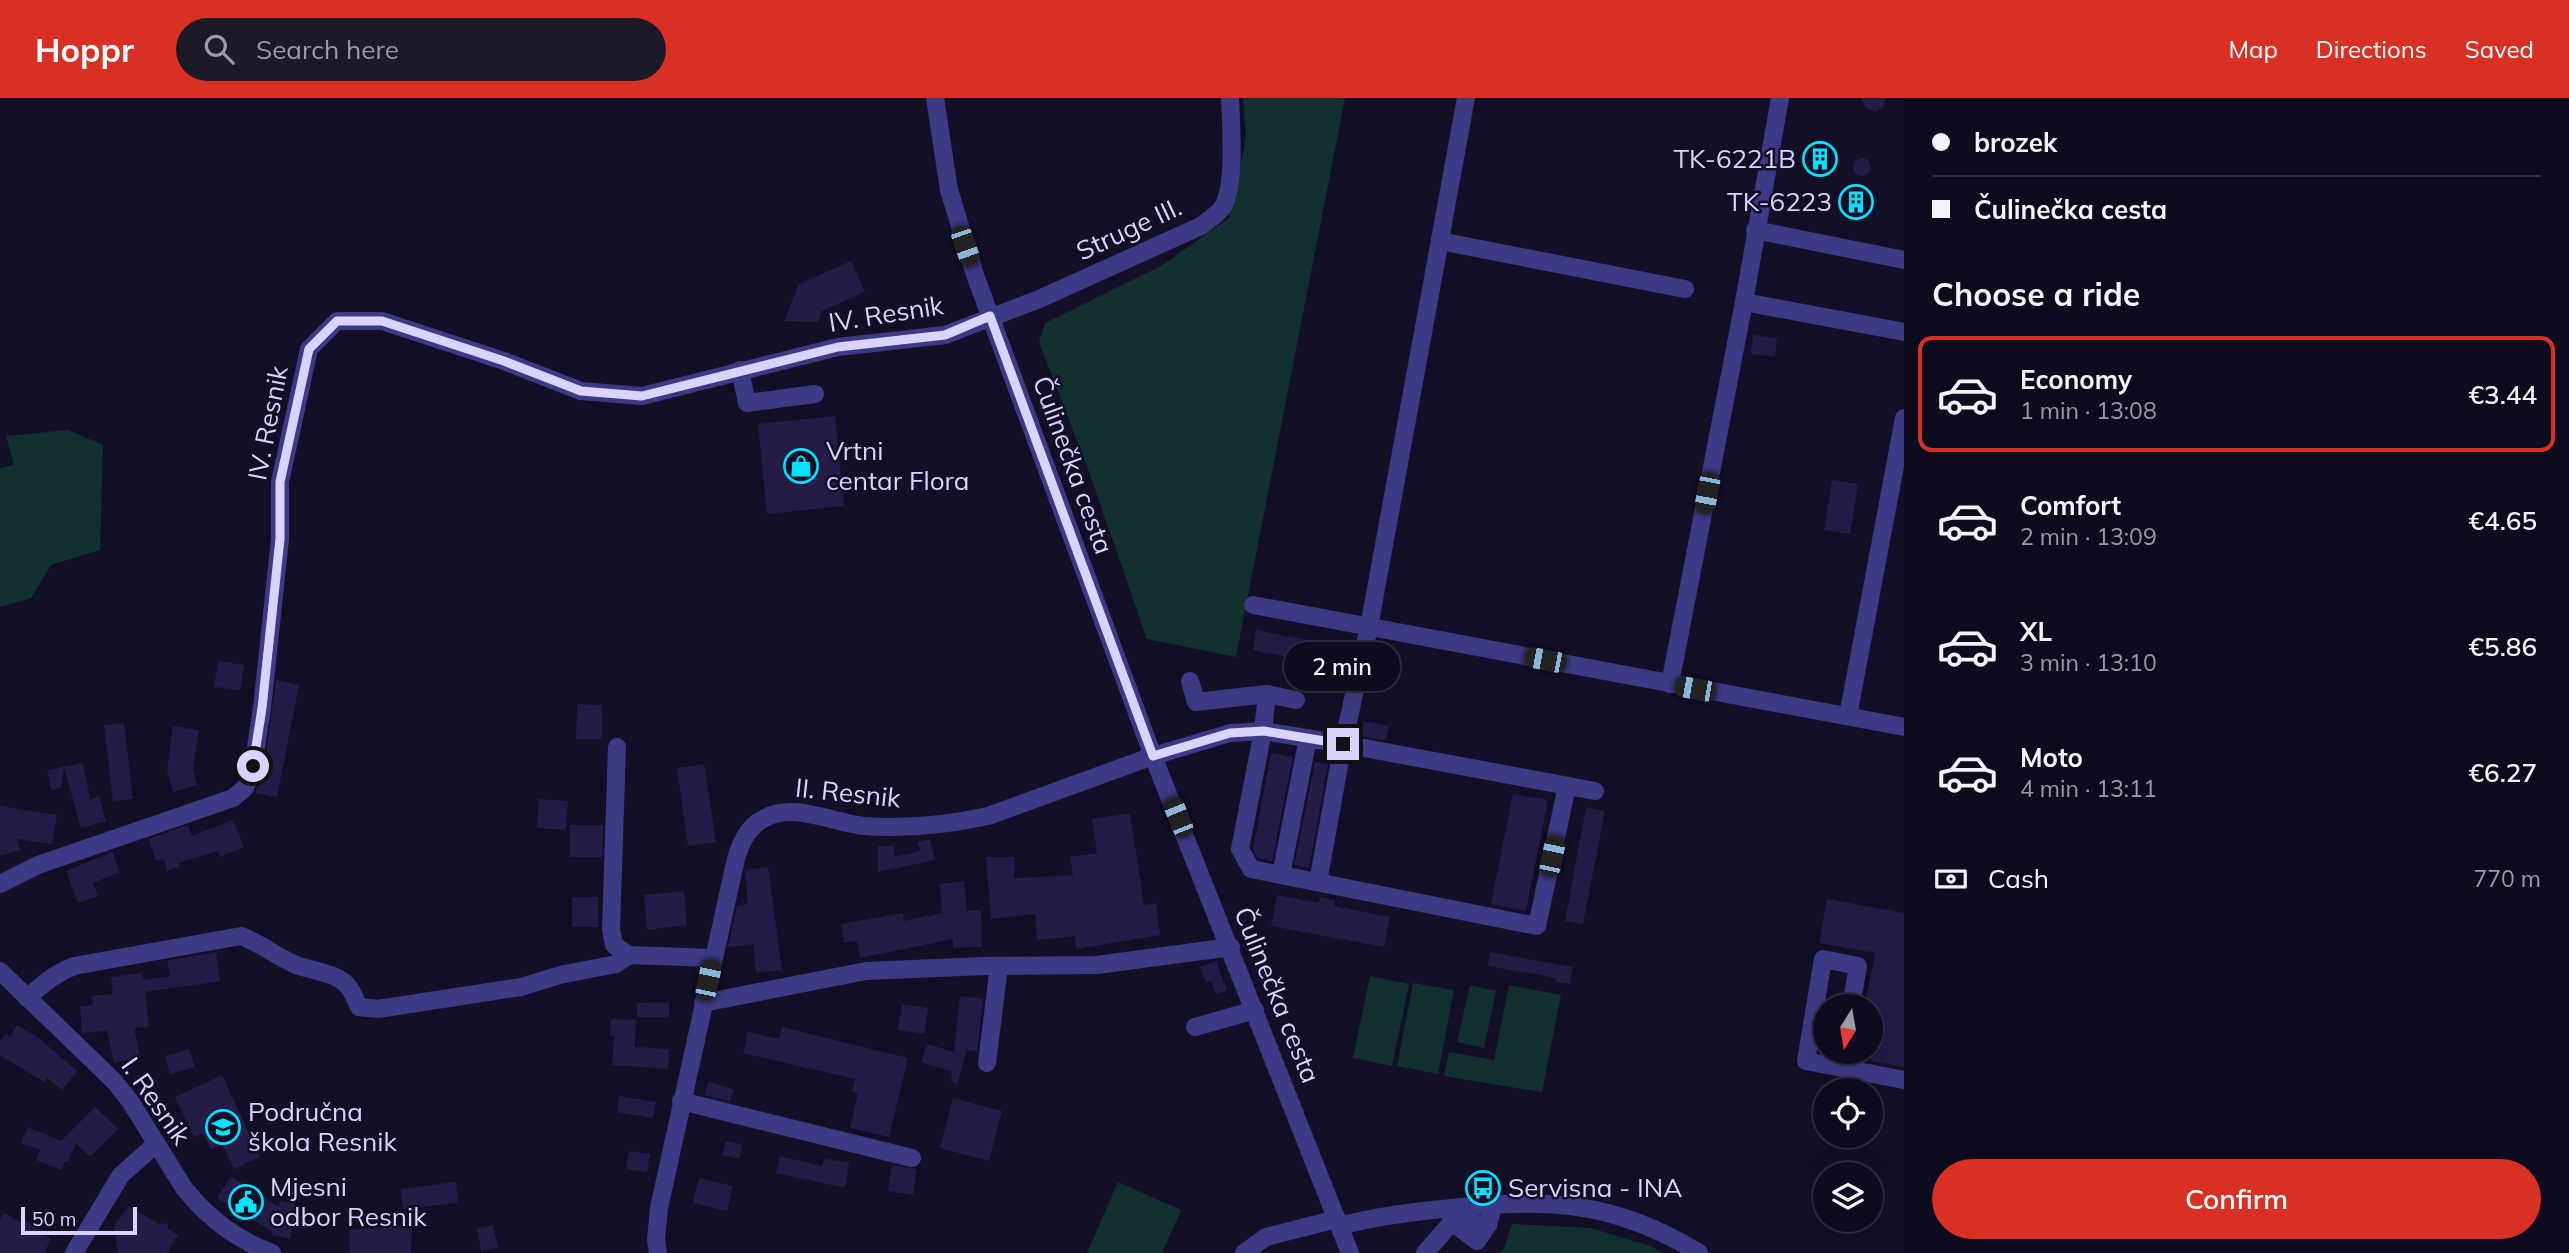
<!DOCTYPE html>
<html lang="en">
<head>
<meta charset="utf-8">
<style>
	:root { --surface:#0e0b1c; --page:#1c1929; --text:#f1f3f6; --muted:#9b9ba3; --line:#2e2b3b; --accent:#d93025 }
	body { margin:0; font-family:Mulish,sans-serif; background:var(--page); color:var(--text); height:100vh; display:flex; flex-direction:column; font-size:26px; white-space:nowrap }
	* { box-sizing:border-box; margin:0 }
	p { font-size:23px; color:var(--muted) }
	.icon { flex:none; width:38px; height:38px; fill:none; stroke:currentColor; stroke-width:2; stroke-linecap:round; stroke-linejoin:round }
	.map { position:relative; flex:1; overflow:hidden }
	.panel { display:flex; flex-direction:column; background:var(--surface); width:665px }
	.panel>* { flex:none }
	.guide { display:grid; align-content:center; height:154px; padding:0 28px; background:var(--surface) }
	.needle { width:46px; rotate:191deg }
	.fabs { position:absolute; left:1813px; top:896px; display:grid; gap:14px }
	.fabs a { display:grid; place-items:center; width:70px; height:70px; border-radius:50%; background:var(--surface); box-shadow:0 7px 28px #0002,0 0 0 2px var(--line); font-size:35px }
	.scale { position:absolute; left:21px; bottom:18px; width:116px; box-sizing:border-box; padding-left:7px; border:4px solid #d9d4ff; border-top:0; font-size:19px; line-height:24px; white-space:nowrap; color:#d9d4ff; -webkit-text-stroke:5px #130f26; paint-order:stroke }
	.end { position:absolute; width:32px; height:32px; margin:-16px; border:9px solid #d9d4ff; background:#111; box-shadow:0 0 0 4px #111 }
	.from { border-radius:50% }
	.bubble { position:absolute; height:49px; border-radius:24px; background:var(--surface); box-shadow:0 7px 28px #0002,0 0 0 2px var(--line); font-size:23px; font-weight:600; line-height:49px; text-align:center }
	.car { position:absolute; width:21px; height:42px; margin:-21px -10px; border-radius:9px; box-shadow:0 0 5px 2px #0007; background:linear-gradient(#222 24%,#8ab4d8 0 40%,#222 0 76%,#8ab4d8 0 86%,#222 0) }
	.guide b { display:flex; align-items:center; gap:24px; height:66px; font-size:26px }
	.guide b+b { border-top:2px solid var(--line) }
	.guide i { width:18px; height:18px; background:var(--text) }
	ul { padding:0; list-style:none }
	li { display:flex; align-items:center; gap:21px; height:116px; margin:0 14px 10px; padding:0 14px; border:4px solid transparent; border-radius:14px }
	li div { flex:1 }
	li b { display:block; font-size:26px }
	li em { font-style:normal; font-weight:600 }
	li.active { border-color:var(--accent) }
	li>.icon { width:63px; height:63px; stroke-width:1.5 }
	h2 { padding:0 28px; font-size:32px; line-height:84px }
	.pay { display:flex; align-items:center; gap:18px; height:77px; padding:0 28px; font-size:26px }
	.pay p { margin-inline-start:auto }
	.button { display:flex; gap:14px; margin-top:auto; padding:14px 28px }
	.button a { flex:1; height:80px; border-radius:42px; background:var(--accent); color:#fff; font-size:28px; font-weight:600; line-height:80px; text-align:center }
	header { display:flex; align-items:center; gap:42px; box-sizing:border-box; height:98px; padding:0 35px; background:var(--accent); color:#fff }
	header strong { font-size:33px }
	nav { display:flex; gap:38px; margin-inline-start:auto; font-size:24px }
	.search { width:490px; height:63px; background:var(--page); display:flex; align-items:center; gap:18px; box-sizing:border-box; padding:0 24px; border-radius:38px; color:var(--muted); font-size:26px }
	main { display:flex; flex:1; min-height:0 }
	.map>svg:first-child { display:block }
	.green { fill:#12302f }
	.building { fill:#241b47 }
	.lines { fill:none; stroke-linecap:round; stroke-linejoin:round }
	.minor { stroke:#3d3a85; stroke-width:18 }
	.route { stroke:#d9d4ff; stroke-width:9 }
	.labels { text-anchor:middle; stroke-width:5; stroke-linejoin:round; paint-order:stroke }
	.poi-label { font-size:26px; fill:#d9d4ff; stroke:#130f26; text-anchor:start }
	.street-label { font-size:26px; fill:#d9d4ff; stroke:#130f26 }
</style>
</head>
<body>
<header>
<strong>Hoppr</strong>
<div class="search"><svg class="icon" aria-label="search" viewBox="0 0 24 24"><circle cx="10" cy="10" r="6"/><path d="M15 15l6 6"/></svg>Search here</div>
<nav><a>Map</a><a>Directions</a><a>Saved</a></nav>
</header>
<main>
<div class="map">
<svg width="1904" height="1155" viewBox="0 0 1904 1155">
	<rect width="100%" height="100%" fill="#130f26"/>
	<!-- green -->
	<g class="green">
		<path d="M1243,0H1345L1236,559L1147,541L1088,371L1039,244L1045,225L1161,168L1229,120L1246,40Z"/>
		<path d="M68,332L103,347L100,452L51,467L31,500L0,509V370L14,367L6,338Z"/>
		<path d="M1370,878L1409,886L1392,968L1353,960Z"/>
		<path d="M1413,885L1454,892L1438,976L1397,968Z"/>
		<path d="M1470,887L1496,893L1484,950L1457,944Z"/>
		<path d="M1509,887L1561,897L1542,994L1444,978L1449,954L1494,962Z"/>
		<path d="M1118,1084L1181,1112L1162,1155H1087Z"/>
		<path d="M1512,1126L1591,1130L1650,1148L1663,1155H1500L1505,1148Z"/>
	</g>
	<!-- building -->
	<g class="building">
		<path d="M1861,0H1886L1883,9L1875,14L1866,10Z"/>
		<circle cx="1820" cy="61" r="9"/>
		<circle cx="1862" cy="69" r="9"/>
		<path d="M851,163L865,194L822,213L818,224L784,223L799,186Z"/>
		<path d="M1753,237L1777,240L1775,259L1751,256Z"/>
		<path d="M835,318L844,408L767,416L758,326Z"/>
		<path d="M1832,382L1858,386L1850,436L1824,432Z"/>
		<path d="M1256,532L1331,547L1327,567L1253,552Z"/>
		<path d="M218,563L244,567L240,592L214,589Z"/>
		<path d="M276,582L299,587L277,699L255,695L264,670Z"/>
		<path d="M577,606L602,607V641H576Z"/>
		<path d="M1363,623L1389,628L1386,642L1360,638Z"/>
		<path d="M124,625L133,701L113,703L104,627Z"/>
		<path d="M173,628L199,632L193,672L197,687L173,694L167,673Z"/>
		<path d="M1271,655L1293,659L1272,763L1258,760L1253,751Z"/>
		<path d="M1315,664L1328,666L1309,770L1294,767Z"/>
		<path d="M83,665L90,701L99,698L106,723L81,730L64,670L61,690L51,692L47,672Z"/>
		<path d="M704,666L716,744L688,748L677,670Z"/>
		<path d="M1513,696L1548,702L1526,813L1491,806Z"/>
		<path d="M539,701L568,703L566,732L537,730Z"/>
		<path d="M0,708L57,717L52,746L17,741L20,752L0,758Z"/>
		<path d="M1586,709L1605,713L1583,826L1565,823Z"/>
		<path d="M1130,715L1144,807L1156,805L1160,837L1076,851L1075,838L1037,842L1035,816L991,821L986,759H1015L1014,780L1073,777L1070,759L1097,755L1092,721Z"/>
		<path d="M233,722L244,749L220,759L218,753L178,765L179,769L167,773L164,761L156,763L149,741L188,727L191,738Z"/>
		<path d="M570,727H603L602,759H570Z"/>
		<path d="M930,741L935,762L878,774V748H894V759L920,753L918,744Z"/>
		<path d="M112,754L120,774L93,785L98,798L78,805L66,773Z"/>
		<path d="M768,769L782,872L756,875L753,846L728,849L737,808L748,806L745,772Z"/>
		<path d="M964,783L967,813L981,812L982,849L953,850V841L860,860L857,843L844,845L841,826L903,815L904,823L942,815L940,786Z"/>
		<path d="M684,793L687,827L647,832L644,797Z"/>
		<path d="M1277,797L1319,805L1320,799L1335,802L1334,808L1390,819L1384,849L1271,828Z"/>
		<rect x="572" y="799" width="26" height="30"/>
		<path d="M1827,801L1904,815V969L1871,963V908H1865L1875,855L1819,845Z"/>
		<path d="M216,854L220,883L145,894L149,929L134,930L140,959L114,965L107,933L82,935L80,909L93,907L92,898L113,896L111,879L142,875L143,882L170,878L167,863Z"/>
		<path d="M1490,854L1573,869L1570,886L1555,884L1556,880L1488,868Z"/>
		<path d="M1216,863L1227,892L1216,896L1211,883L1206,885L1200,869Z"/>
		<path d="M960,898L983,901L977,953L967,952L957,986L951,984L952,974L921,964L927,946L954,954Z"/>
		<path d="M669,904V919H637V905Z"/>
		<path d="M902,906L928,910L924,936L898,932Z"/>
		<path d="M611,921L636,922L635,949L669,951L668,971L612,967L614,938H610Z"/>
		<path d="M17,927L40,941L77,973L62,992L47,980L44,984L0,957V944L5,936L10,939Z"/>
		<path d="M782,929L908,960L889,1039L850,1030L858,995L852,994L855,981L743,955L748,934L779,941Z"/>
		<path d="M189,951L195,969L170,976L165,958Z"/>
		<path d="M222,977L260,1059L234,1071L222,1046L211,1051L203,1035L194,1039L175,999Z"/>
		<path d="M709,983L734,992L730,1003L704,997Z"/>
		<path d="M619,998L656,1004L653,1020L617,1014Z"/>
		<path d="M953,1000L1002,1013L989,1063L940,1050Z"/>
		<path d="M95,1009L118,1031L90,1059L76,1045L68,1064L65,1063L61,1072L36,1062L40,1052L21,1045L28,1029L61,1043Z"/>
		<path d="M726,1043L743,1047L739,1061L722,1057Z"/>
		<path d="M629,1053L650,1056L647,1074L626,1071Z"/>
		<path d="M780,1058L822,1068L824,1061L849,1064L845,1090L776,1075Z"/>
		<path d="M892,1067L917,1071L913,1097L888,1093Z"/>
		<path d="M231,1078L279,1109L280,1103L298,1107L290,1141L272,1137L273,1134L217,1100Z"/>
		<path d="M699,1080L733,1088L727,1113L693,1105Z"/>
		<path d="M456,1084L458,1105L403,1111L401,1091Z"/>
		<path d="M128,1108L159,1126L163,1125L168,1127V1131L178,1137L167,1155H118L114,1129Z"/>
		<path d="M4,1115L24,1126L26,1123L43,1133L41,1135L51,1141L44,1155H0V1121Z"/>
		<path d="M493,1127L498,1150L481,1153L477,1130Z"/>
		<path d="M400,1128L412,1129L411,1155H350L349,1132Z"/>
	</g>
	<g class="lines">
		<!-- minor -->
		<g class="minor">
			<path d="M935,0L949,92L975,177L1153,658L1350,1155"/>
			<path d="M1755,132L1904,162"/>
			<path d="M1440,143L1685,191"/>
			<path d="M1744,204L1904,234"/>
			<path d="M740,272L747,305L815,296"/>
			<path d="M1253,507L1904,629"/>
			<path d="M1190,583L1196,604L1267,596L1296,602"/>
			<path d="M1670,586L1744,204L1780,0"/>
			<path d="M1267,596L1263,633L1240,751L1251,771L1537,828L1567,688"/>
			<path d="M1848,618L1904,320"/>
			<path d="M617,649L611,831L614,847L629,857"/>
			<path d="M1281,777L1308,640"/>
			<path d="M1318,784L1343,646L1369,529L1466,0"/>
			<path d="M0,786L38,767L233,700L245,690L253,668L262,610L280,441V384L309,251L337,223H382L504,263L581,293L642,298L838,249L945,237L1037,202L1201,128C1207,123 1217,117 1222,110C1236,90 1231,25 1230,0"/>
			<path d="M0,873L114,983L130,1003L184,1090C207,1119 237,1142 272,1155"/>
			<path d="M27,900C42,887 55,875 74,868L241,838C260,845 276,858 294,866C308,872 330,874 341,882C351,888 354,899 359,909L378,911L521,889L560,877L616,866L629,857L713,860"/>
			<path d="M703,905L866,873L984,868L1097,867L1231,849"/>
			<path d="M1851,908L1858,868L1823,861L1806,963L1904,982"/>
			<path d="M1195,929L1255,912"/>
			<path d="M987,965L999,868"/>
			<path d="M681,1003L912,1060"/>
			<path d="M1452,1124L1488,1127L1494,1105"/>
			<path d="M1452,1124L1477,1143L1488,1127"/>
			<path d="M1340,1128C1377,1118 1413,1114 1451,1110C1547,1100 1615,1103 1699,1155"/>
			<path d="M74,1155L121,1077L156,1046"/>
			<path d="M658,1155L656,1141L659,1110L735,765C739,748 746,730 763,721C793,703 833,725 864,728C906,731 947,727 988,718L1153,658L1230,635L1263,633L1343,646L1595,693"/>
			<path d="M1244,1155L1266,1139L1337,1121"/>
			<path d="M1425,1155L1452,1124V1113"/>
		</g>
	</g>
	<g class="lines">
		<!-- route -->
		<path class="route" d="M253,668L262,610L280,441V384L309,251L337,223H382L504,263L581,293L642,298L838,249L945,237L990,218L1153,658L1230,635L1264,633L1343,646"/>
	</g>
	<!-- icons -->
	<defs>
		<g id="building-ring" transform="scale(1.75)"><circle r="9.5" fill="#130f26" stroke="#00e5ff" stroke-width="1.5"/><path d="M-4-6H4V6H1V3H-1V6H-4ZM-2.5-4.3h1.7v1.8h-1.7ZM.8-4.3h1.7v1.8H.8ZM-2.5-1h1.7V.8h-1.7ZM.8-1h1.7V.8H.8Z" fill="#00e5ff"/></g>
		<g id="shop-ring" transform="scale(1.75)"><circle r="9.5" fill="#130f26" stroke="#00e5ff" stroke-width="1.5"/><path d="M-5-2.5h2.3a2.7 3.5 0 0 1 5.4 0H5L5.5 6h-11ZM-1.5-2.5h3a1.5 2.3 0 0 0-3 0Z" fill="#00e5ff"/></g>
		<g id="school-ring" transform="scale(1.75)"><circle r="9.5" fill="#130f26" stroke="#00e5ff" stroke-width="1.5"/><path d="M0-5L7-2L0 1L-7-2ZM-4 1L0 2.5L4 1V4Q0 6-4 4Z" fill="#00e5ff"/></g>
		<g id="bus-ring" transform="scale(1.75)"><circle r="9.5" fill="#130f26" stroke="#00e5ff" stroke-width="1.5"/><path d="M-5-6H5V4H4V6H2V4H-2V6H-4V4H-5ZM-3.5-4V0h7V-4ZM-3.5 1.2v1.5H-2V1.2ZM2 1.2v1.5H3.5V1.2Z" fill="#00e5ff"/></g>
		<g id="civic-ring" transform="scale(1.75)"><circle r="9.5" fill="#130f26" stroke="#00e5ff" stroke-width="1.5"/><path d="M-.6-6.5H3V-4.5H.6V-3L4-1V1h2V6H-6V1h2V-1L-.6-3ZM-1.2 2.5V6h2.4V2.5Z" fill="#00e5ff"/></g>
	</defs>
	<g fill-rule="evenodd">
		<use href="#building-ring" x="1820" y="61"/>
		<use href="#building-ring" x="1856" y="104"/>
		<use href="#shop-ring" x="801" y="368"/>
		<use href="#school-ring" x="223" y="1029"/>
		<use href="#bus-ring" x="1483" y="1090"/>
		<use href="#civic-ring" x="246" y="1104"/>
	</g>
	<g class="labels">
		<!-- poi labels -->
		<g class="poi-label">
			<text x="1796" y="70" text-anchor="end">TK-6221B</text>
			<text x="1832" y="113" text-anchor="end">TK-6223</text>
			<text x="826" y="362">Vrtni<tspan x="826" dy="30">centar Flora</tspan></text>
			<text x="248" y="1023">Područna<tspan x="248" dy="30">škola Resnik</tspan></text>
			<text x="270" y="1098">Mjesni<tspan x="270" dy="30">odbor Resnik</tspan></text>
			<text x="1508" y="1099">Servisna - INA</text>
		</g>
		<!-- street labels -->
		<g class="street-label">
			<text transform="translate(1129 131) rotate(-25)" y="9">Struge III.</text>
			<text transform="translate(886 216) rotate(-9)" y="9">IV. Resnik</text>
			<text transform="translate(268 325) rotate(-79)" y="9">IV. Resnik</text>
			<text transform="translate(1073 367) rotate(70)" y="9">Čulinečka cesta</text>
			<text transform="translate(848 695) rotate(6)" y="9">II. Resnik</text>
			<text transform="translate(1277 897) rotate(68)" y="9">Čulinečka cesta</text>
			<text transform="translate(156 1003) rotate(55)" y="9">I. Resnik</text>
		</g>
	</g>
</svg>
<div class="fabs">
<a><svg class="needle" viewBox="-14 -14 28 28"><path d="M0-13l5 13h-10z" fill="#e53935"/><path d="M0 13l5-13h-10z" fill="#9b9ba3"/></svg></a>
<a><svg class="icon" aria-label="locate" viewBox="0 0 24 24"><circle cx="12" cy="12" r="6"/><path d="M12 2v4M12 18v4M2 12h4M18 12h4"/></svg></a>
<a><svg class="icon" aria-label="layers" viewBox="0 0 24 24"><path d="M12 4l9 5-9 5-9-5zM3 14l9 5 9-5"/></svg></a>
</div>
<div class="scale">50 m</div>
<i class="end from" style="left:253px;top:668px"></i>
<i class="end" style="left:1343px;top:646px"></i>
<div class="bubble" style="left:1284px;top:544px;width:116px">2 min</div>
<i class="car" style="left:965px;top:148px;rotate:161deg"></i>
<i class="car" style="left:1707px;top:395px;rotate:191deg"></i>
<i class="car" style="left:1545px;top:562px;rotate:281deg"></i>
<i class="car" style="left:1695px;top:591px;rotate:280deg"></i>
<i class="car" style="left:1178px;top:719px;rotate:338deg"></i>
<i class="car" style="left:1552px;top:758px;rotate:12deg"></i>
<i class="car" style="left:708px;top:882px;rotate:12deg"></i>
</div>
<section class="panel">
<div class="guide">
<b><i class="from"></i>brozek</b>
<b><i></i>Čulinečka cesta</b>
</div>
<h2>Choose a ride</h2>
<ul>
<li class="active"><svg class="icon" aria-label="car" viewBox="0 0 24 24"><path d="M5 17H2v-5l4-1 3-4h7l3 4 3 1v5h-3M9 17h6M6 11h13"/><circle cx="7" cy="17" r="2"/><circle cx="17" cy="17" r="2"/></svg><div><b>Economy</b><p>1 min · 13:08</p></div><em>€3.44</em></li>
<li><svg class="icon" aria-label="car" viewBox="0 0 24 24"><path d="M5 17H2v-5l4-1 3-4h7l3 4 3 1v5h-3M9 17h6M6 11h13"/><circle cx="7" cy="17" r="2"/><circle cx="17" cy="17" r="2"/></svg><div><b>Comfort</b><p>2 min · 13:09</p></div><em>€4.65</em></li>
<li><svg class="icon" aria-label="car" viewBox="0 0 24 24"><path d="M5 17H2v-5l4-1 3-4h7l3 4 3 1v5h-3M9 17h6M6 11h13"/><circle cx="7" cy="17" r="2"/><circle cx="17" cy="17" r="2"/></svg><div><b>XL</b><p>3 min · 13:10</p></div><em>€5.86</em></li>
<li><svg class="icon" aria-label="car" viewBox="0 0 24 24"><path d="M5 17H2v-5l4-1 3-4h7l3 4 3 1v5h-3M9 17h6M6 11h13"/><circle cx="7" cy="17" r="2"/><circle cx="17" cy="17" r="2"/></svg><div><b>Moto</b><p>4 min · 13:11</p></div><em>€6.27</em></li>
</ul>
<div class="pay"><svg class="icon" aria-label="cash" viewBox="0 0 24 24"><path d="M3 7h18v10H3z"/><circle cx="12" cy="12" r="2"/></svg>Cash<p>770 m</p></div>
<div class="button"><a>Confirm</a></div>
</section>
</main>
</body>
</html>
